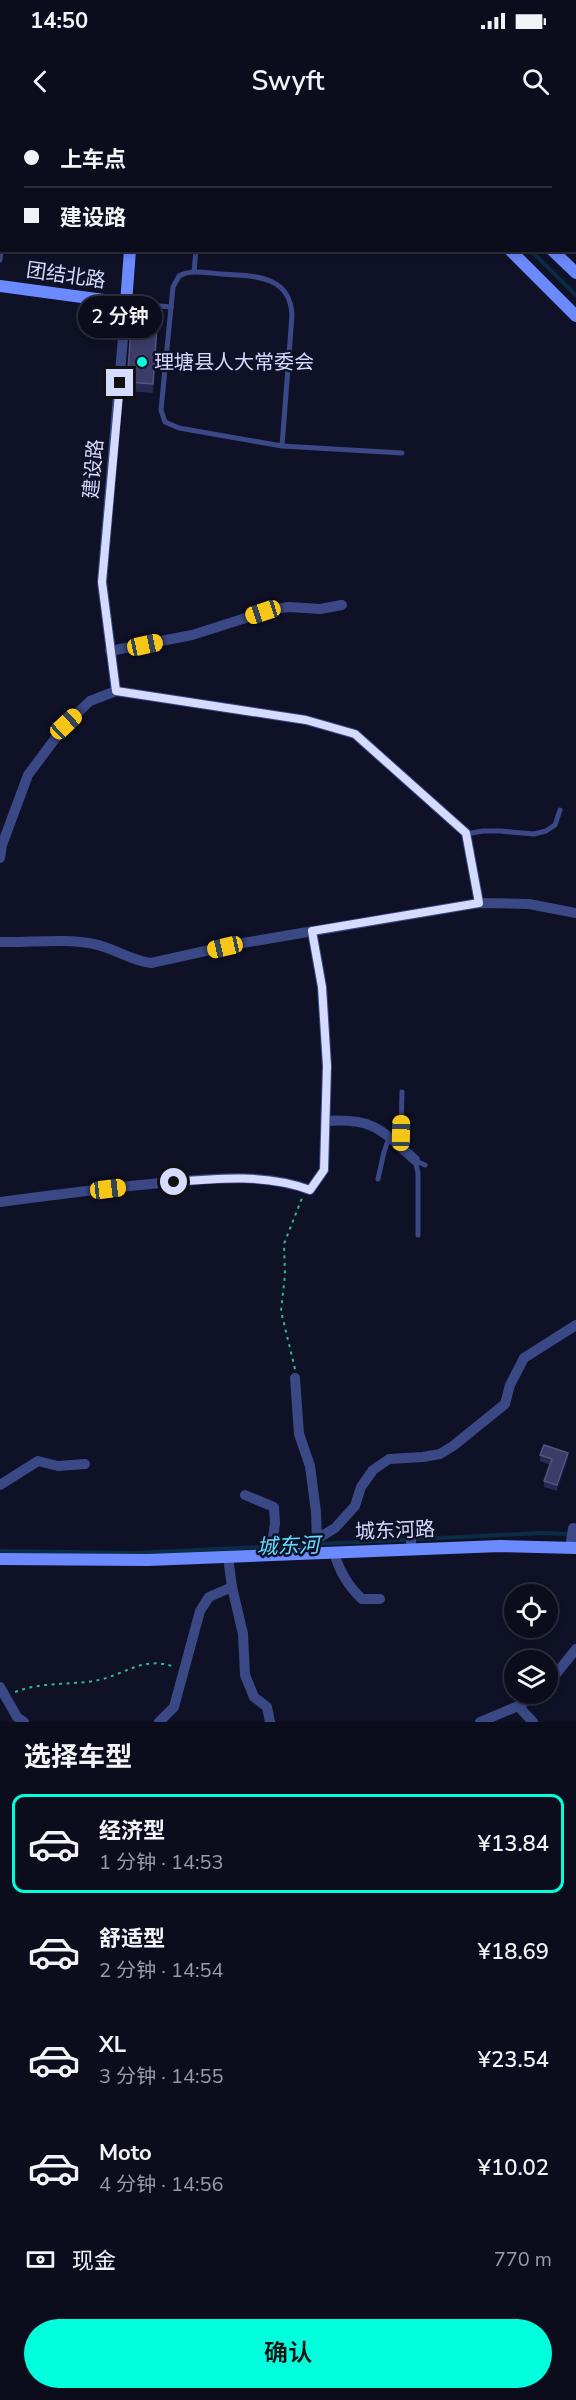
<!DOCTYPE html>
<html lang="zh">
<head>
<meta charset="utf-8">
<style>
	:root { --surface:#0b0d1d; --page:#141626; --text:#f1f3f6; --muted:#9a9ca4; --line:#2b2d3b; --accent:#01ffde }
	body { margin:0; font-family:"Nunito Sans","Noto Sans SC",sans-serif; background:var(--page); color:var(--text); height:100vh; display:flex; flex-direction:column; font-size:22px; white-space:nowrap }
	* { box-sizing:border-box; margin:0 }
	p { font-size:20px; color:var(--muted) }
	.icon { flex:none; width:33px; height:33px; fill:none; stroke:currentColor; stroke-width:2; stroke-linecap:round; stroke-linejoin:round }
	.map { position:relative; height:1602px; overflow:hidden }
	.side { display:flex; flex-direction:column; background:var(--surface); flex:1 }
	.side>* { flex:none }
	.top-card { position:absolute; left:0px; top:0px; width:576px; height:132px; box-shadow:0 3px 9px #0003,0 0 0 2px var(--line); display:grid; align-content:center; height:132px; padding:0 24px; background:var(--surface) }
	.buttons { position:absolute; left:504px; top:1464px; display:grid; gap:12px }
	.buttons a { display:grid; place-items:center; width:54px; height:54px; border-radius:50%; background:var(--surface); box-shadow:0 3px 9px #0003,0 0 0 2px var(--line); font-size:30px }
	.end { position:absolute; width:27px; height:27px; margin:-14px; border:8px solid #d5daff; background:#111; box-shadow:0 0 0 3px #111 }
	.from { border-radius:50% }
	.bubble { position:absolute; height:42px; border-radius:21px; background:var(--surface); box-shadow:0 3px 9px #0003,0 0 0 2px var(--line); font-size:20px; font-weight:600; line-height:42px; text-align:center }
	.car { position:absolute; width:18px; height:36px; margin:-18px -9px; border-radius:8px; box-shadow:0 0 4px 2px #0007; background:linear-gradient(#f5c518 24%,#345 0 40%,#f5c518 0 76%,#345 0 86%,#f5c518 0) }
	.top-card b { display:flex; align-items:center; gap:21px; height:57px; font-size:22px }
	.top-card b+b { border-top:2px solid var(--line) }
	.top-card i { width:15px; height:15px; background:var(--text) }
	ul { padding:0; list-style:none }
	li { display:flex; align-items:center; gap:18px; height:99px; margin:0 12px 9px; padding:0 12px; border:3px solid transparent; border-radius:12px }
	li div { flex:1 }
	li b { display:block; font-size:22px }
	li em { font-style:normal; font-weight:600 }
	li.active { border-color:var(--accent) }
	li>.icon { width:54px; height:54px; stroke-width:1.5 }
	h2 { padding:0 24px; font-size:27px; line-height:72px }
	.pay { display:flex; align-items:center; gap:15px; height:66px; padding:0 24px; font-size:22px }
	.pay p { margin-inline-start:auto }
	.primary-button { display:flex; gap:12px; margin-top:auto; padding:12px 24px }
	.primary-button a { flex:1; height:69px; border-radius:36px; background:var(--accent); color:#111; font-size:24px; font-weight:600; line-height:69px; text-align:center }
	.status { display:flex; justify-content:space-between; align-items:center; height:42px; padding:0 30px; background:var(--surface); direction:ltr }
	.status svg { height:16px; fill:currentColor }
	header { display:flex; justify-content:space-between; align-items:center; height:78px; padding:0 24px; background:var(--surface); font-size:27px; font-weight:600 }
	.map>svg:first-child { display:block }
	.lines { fill:none; stroke-linecap:round; stroke-linejoin:round }
	.stream { stroke:#0a2d45; stroke-width:4 }
	.path { stroke:#2fb991; stroke-width:2; stroke-dasharray:3 4.5; stroke-linecap:butt }
	.lane { stroke:#3a4986; stroke-width:5 }
	.street { stroke:#3a4986; stroke-width:10 }
	.secondary { stroke:#6c8aff; stroke-width:12 }
	.wall { fill:#282955 }
	.shaded-wall { fill:#16183b }
	.building { fill:#3b3c67; stroke:#53557f; stroke-width:1.5 }
	.route { stroke:#d5daff; stroke-width:8 }
	.poi-dot { fill:#01ffde; stroke:#0f1127; stroke-width:2 }
	.labels { text-anchor:middle; stroke-width:5; stroke-linejoin:round; paint-order:stroke }
	.street-label { font-size:20px; fill:#d5daff; stroke:#0f1127 }
	.poi-label { font-size:20px; fill:#d5daff; stroke:#0f1127; text-anchor:start }
	.water-label { font-size:21px; font-style:italic; fill:#63dbff; stroke:#0f1127 }
</style>
</head>
<body>
<div class="status"><b>14:50</b><svg viewBox="0 0 49 12"><path d="M0 12V9h3v3zM5 12V6h3v6zM10 12V3h3v9zM15 12V0h3v12zM26 1h20v11H26zM47 4h2v5h-2z"/></svg></div>
<header><svg class="icon" aria-label="back" viewBox="0 0 24 24"><path d="M15 5l-7 7 7 7"/></svg>Swyft<svg class="icon" aria-label="search" viewBox="0 0 24 24"><circle cx="10" cy="10" r="6"/><path d="M15 15l6 6"/></svg></header>
<div class="map">
<svg width="576" height="1602" viewBox="0 0 576 1602">
	<rect width="100%" height="100%" fill="#0f1127"/>
	<g class="lines">
		<!-- stream -->
		<g class="stream">
			<path d="M395,0L397,2"/>
			<path d="M530,130L576,175"/>
			<path d="M0,1431L136,1433L541,1413L569,1414"/>
		</g>
		<!-- path -->
		<g class="path">
			<path d="M295,1249L281,1191L285,1155L284,1124L302,1078"/>
			<path d="M15,1572C41,1562 67,1565 94,1561C124,1556 142,1535 175,1547"/>
		</g>
		<!-- lane -->
		<g class="lane">
			<path d="M14,2L15,0"/>
			<path d="M0,140L2,125"/>
			<path d="M194,152L196,130"/>
			<path d="M128,183L171,187"/>
			<path d="M282,326L292,195C290,154 252,156 221,154C207,153 191,149 179,156L173,167L161,290L165,302L179,308L282,326L402,333"/>
			<path d="M466,714L483,711H500L534,714L546,711L555,705L560,690"/>
			<path d="M397,1024L401,1013L402,972"/>
			<path d="M415,1040L418,1053V1115"/>
			<path d="M416,1041L425,1045"/>
			<path d="M378,1059L384,1032L389,1018"/>
		</g>
		<!-- street -->
		<g class="street">
			<path d="M548,0L549,2"/>
			<path d="M574,60L576,62"/>
			<path d="M110,531L192,515L274,489L289,487L320,489L342,485"/>
			<path d="M116,571L102,462L126,183"/>
			<path d="M0,738L2,725L28,655L66,604L90,581L116,571L306,600L355,614L466,713L479,783"/>
			<path d="M0,822C31,823 63,818 94,824C114,828 131,841 151,843L237,824L479,783L529,784L576,793"/>
			<path d="M326,1001C373,998 381,1009 415,1040"/>
			<path d="M0,1082C53,1075 106,1068 160,1063C209,1059 262,1052 310,1070L324,1050L327,946L322,867L312,811"/>
			<path d="M295,1258L299,1314L310,1346L316,1392L317,1419L314,1433"/>
			<path d="M0,1365L38,1341L58,1346L85,1344"/>
			<path d="M245,1375L274,1387L275,1403L271,1434"/>
			<path d="M317,1419L335,1408L355,1386L361,1367L373,1350L389,1339L423,1337L440,1334L453,1326L505,1284L510,1265L524,1238L576,1205"/>
			<path d="M570,1428L573,1408"/>
			<path d="M411,1429V1408"/>
			<path d="M334,1432C339,1451 348,1466 362,1479H380"/>
			<path d="M228,1437L232,1467L243,1514L245,1555L254,1577L267,1587L270,1602"/>
			<path d="M548,1564L576,1529"/>
			<path d="M0,1567L17,1597L24,1602"/>
			<path d="M518,1586L533,1602"/>
			<path d="M159,1602L174,1587L200,1491L209,1477L232,1467"/>
			<path d="M480,1602L518,1586L538,1574"/>
		</g>
		<!-- secondary -->
		<g class="secondary">
			<path d="M360,0L364,2"/>
			<path d="M417,0L419,2"/>
			<path d="M140,2V0"/>
			<path d="M510,130L576,196"/>
			<path d="M552,130L576,153"/>
			<path d="M0,166L126,183L130,130"/>
			<path d="M0,1439L148,1440L500,1426L576,1428"/>
		</g>
	</g>
	<!-- wall -->
	<g class="wall">
		<path d="M148,204L157,214L153,273L127,271V262Z"/>
		<path d="M540,1335L568,1339L557,1371L544,1367V1361L550,1345L540,1341Z"/>
	</g>
	<!-- shaded-wall -->
	<path class="shaded-wall" d="M568,1333V1339L557,1371V1365Z"/>
	<!-- building -->
	<g class="building">
		<path d="M132,197L148,198L147,204L157,205L153,264L127,262Z"/>
		<path d="M544,1325L568,1333L557,1365L544,1361L552,1339L540,1335Z"/>
	</g>
	<g class="lines">
		<!-- route -->
		<path class="route" d="M120,263L102,462L116,571L306,600L355,614L466,713L479,783L312,811L322,867L327,946L324,1050L310,1070C267,1054 219,1058 174,1062"/>
	</g>
	<!-- markers -->
	<circle class="poi-dot" cx="142" cy="242" r="6"/>
	<g class="labels">
		<!-- street labels -->
		<g class="street-label">
			<text transform="translate(66 155) rotate(8)" y="7">团结北路</text>
			<text transform="translate(93 349) rotate(-85)" y="7">建设路</text>
			<text transform="translate(395 1410) rotate(-2)" y="7">城东河路</text>
		</g>
		<!-- poi labels -->
		<g class="poi-label">
			<text x="154" y="249">理塘县人大常委会</text>
		</g>
		<!-- water labels -->
		<g class="water-label">
			<text transform="translate(288 1426) rotate(-2)" y="7">城东河</text>
		</g>
	</g>
</svg>
<div class="buttons">
<a><svg class="icon" aria-label="locate" viewBox="0 0 24 24"><circle cx="12" cy="12" r="6"/><path d="M12 2v4M12 18v4M2 12h4M18 12h4"/></svg></a>
<a><svg class="icon" aria-label="layers" viewBox="0 0 24 24"><path d="M12 4l9 5-9 5-9-5zM3 14l9 5 9-5"/></svg></a>
</div>
<i class="end from" style="left:174px;top:1062px"></i>
<i class="end" style="left:120px;top:263px"></i>
<div class="bubble" style="left:78px;top:176px;width:84px">2 分钟</div>
<i class="car" style="left:263px;top:492px;rotate:252deg"></i>
<i class="car" style="left:145px;top:525px;rotate:78deg"></i>
<i class="car" style="left:66px;top:604px;rotate:47deg"></i>
<i class="car" style="left:225px;top:827px;rotate:257deg"></i>
<i class="car" style="left:401px;top:1013px;rotate:1deg"></i>
<i class="car" style="left:108px;top:1069px;rotate:83deg"></i>
<div class="top-card">
<b><i class="from"></i>上车点</b>
<b><i></i>建设路</b>
</div>
</div>
<section class="side">
<h2>选择车型</h2>
<ul>
<li class="active"><svg class="icon" aria-label="car" viewBox="0 0 24 24"><path d="M5 17H2v-5l4-1 3-4h7l3 4 3 1v5h-3M9 17h6M6 11h13"/><circle cx="7" cy="17" r="2"/><circle cx="17" cy="17" r="2"/></svg><div><b>经济型</b><p>1 分钟 · 14:53</p></div><em>¥13.84</em></li>
<li><svg class="icon" aria-label="car" viewBox="0 0 24 24"><path d="M5 17H2v-5l4-1 3-4h7l3 4 3 1v5h-3M9 17h6M6 11h13"/><circle cx="7" cy="17" r="2"/><circle cx="17" cy="17" r="2"/></svg><div><b>舒适型</b><p>2 分钟 · 14:54</p></div><em>¥18.69</em></li>
<li><svg class="icon" aria-label="car" viewBox="0 0 24 24"><path d="M5 17H2v-5l4-1 3-4h7l3 4 3 1v5h-3M9 17h6M6 11h13"/><circle cx="7" cy="17" r="2"/><circle cx="17" cy="17" r="2"/></svg><div><b>XL</b><p>3 分钟 · 14:55</p></div><em>¥23.54</em></li>
<li><svg class="icon" aria-label="car" viewBox="0 0 24 24"><path d="M5 17H2v-5l4-1 3-4h7l3 4 3 1v5h-3M9 17h6M6 11h13"/><circle cx="7" cy="17" r="2"/><circle cx="17" cy="17" r="2"/></svg><div><b>Moto</b><p>4 分钟 · 14:56</p></div><em>¥10.02</em></li>
</ul>
<div class="pay"><svg class="icon" aria-label="cash" viewBox="0 0 24 24"><path d="M3 7h18v10H3z"/><circle cx="12" cy="12" r="2"/></svg>现金<p>770 m</p></div>
<div class="primary-button"><a>确认</a></div>
</section>
</body>
</html>
